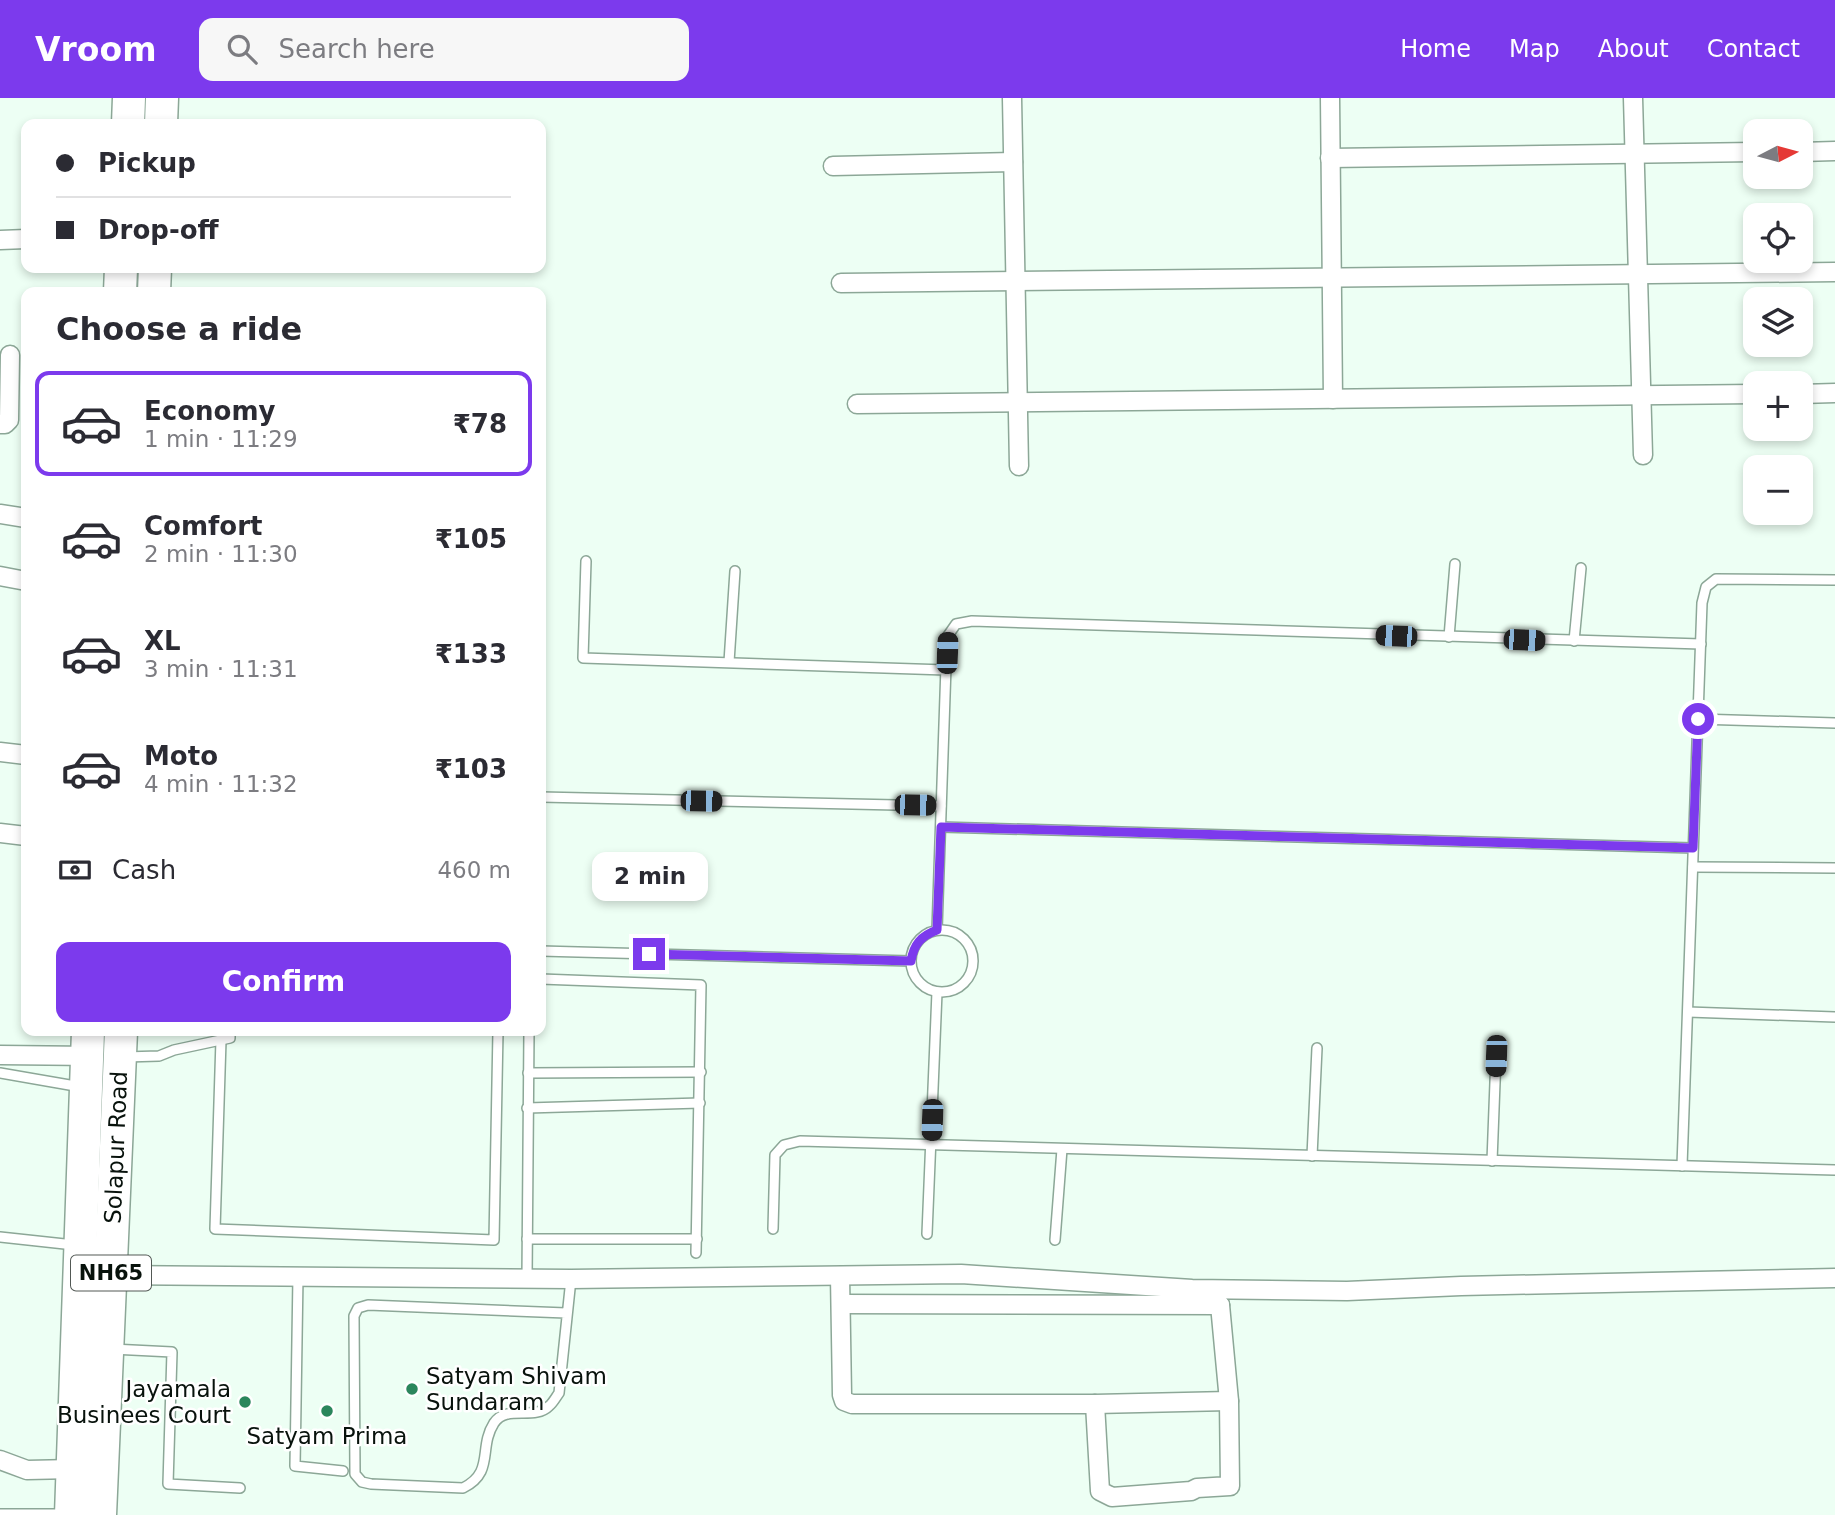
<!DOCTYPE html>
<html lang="en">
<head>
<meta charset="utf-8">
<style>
	:root { --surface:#fff; --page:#f7f7f7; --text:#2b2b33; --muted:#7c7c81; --line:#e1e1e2; --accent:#7c3aed }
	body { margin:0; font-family:"DejaVu Sans",sans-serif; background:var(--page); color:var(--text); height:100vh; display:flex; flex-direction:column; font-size:26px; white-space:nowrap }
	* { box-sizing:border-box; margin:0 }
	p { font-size:23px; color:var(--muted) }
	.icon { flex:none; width:38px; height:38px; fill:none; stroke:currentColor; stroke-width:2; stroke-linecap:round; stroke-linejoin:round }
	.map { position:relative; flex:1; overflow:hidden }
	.side { position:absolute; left:21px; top:189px; width:525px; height:749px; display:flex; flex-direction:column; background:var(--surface); border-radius:14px; box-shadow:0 4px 10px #0003 }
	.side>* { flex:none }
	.guide { position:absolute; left:21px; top:21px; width:525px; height:154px; border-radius:14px; box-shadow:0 4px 10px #0003; display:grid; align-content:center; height:154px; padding:0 35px; background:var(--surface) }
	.needle { width:46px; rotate:84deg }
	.controls { position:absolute; left:1743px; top:21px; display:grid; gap:14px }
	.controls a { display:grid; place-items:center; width:70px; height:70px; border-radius:14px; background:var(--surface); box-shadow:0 4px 10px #0003; font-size:35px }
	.end { position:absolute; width:32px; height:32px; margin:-16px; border:9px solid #7c3aed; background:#fff; box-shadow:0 0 0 4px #fff }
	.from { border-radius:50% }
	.bubble { position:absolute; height:49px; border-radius:14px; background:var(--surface); box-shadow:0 4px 10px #0003; font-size:23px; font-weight:700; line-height:49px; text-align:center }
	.car { position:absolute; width:21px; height:42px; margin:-21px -10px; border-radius:9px; box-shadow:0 0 5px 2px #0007; background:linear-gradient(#222 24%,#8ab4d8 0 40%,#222 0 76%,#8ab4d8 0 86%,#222 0) }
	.guide b { display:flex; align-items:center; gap:24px; height:66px; font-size:26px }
	.guide b+b { border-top:2px solid var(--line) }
	.guide i { width:18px; height:18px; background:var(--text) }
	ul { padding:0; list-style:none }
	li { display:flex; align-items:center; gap:21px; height:105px; margin:0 14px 10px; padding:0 21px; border:4px solid transparent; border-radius:14px }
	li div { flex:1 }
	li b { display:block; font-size:26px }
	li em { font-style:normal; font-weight:700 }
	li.selected { border-color:var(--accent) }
	li>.icon { width:63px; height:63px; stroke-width:1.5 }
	h2 { padding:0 35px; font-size:32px; line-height:84px }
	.pay { display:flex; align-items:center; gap:18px; height:77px; padding:0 35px; font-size:26px }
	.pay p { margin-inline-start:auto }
	.primary-button { display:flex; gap:14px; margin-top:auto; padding:14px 35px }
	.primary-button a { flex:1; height:80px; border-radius:14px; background:var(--accent); color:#fff; font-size:28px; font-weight:700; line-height:80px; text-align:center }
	header { display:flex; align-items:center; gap:42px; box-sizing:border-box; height:98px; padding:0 35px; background:var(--accent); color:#fff }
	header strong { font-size:33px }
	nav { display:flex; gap:38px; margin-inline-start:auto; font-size:24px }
	.search { width:490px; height:63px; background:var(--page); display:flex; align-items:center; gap:18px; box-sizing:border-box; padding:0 24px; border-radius:14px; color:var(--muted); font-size:26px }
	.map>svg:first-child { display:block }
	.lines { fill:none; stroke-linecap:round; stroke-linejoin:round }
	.lane-casing { stroke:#8ca797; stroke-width:12 }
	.street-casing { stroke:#8ca797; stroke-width:21 }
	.highway-casing { stroke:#8ca797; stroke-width:35 }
	.lane { stroke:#fff; stroke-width:9 }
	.street { stroke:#fff; stroke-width:18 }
	.highway { stroke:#fff; stroke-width:32 }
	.route { stroke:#7c3aed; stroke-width:9 }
	.poi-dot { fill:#2b865c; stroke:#fff; stroke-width:2.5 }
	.labels { text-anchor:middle; stroke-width:5; stroke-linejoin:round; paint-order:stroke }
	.shield { fill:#fff; stroke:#525955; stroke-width:2 }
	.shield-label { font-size:21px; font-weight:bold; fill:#08120c }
	.street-label { font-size:23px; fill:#08120c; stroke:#fff }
	.poi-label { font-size:23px; fill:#08120c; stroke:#fff; text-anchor:start }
</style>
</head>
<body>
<header>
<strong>Vroom</strong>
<div class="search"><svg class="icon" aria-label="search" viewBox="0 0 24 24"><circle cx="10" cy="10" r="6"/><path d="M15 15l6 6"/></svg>Search here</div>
<nav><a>Home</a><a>Map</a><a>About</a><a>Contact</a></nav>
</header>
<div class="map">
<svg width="1835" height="1417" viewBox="0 0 1835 1417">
	<rect width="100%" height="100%" fill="#edfff4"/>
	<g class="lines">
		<!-- lane casing -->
		<g class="lane-casing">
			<g id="lane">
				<path d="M586,463L583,560L946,572"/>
				<path d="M1449,539L1455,466"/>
				<path d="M1574,543L1581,470"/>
				<path d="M729,564L735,473"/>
				<path d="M1698,621L1835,625"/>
				<path d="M541,699L941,708"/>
				<path d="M941,729L1693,750"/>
				<path d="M1693,769L1835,770"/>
				<circle cx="942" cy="863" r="31"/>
				<path d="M937,832L947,539L956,526L972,523L1701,546"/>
				<path d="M541,853L911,863"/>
				<path d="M541,881L701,887L696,1155"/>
				<path d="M1688,914L1835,919"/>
				<path d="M221,942L215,1131L494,1142L498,933"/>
				<path d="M125,959L159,958L174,952L230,940V933"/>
				<path d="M0,975L81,989"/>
				<path d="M528,975L701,974"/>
				<path d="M527,1010L700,1005"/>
				<path d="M1312,1058L1317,950"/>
				<path d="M1492,1063L1496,958"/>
				<path d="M1682,1068L1702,505L1706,489L1716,481L1835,482"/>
				<path d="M773,1131L775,1057L784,1047L800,1043L1835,1072"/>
				<path d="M927,1136L937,894"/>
				<path d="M0,1139L74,1147"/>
				<path d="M527,1141H697"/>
				<path d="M1055,1142L1062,1051"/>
				<path d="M298,1178L295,1368L343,1373"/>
				<path d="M527,1180L529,933"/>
				<path d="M566,1215L368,1207L358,1210L354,1218L355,1376L362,1384L371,1386L463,1390C495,1374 478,1350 494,1325C507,1306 534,1323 549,1308C553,1305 556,1299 559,1295L571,1181"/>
				<path d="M112,1251L172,1254L168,1386L240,1390"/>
				<path d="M0,1416H65"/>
			</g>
		</g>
		<!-- street casing -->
		<g class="street-casing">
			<g id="street">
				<path d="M1012,0L1019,368"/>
				<path d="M1330,0L1333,301"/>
				<path d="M1633,0L1643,357"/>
				<path d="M1801,54L1835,53"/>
				<path d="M1330,60L1755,54"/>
				<path d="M833,68L1013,64"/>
				<path d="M0,142L26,141"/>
				<path d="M841,185L1835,174"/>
				<path d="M1801,296L1835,295"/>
				<path d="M857,306L1755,296"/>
				<path d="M0,326H5L9,322L10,257"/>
				<path d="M0,416L26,420"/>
				<path d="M0,478L26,483"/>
				<path d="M0,654L26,657"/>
				<path d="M0,735L26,738"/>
				<path d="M0,957L94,958"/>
				<path d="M111,1177L571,1181L961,1176L1192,1191L1347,1193L1461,1188L1835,1180"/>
				<path d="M840,1178L842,1297L844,1303L852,1306H1095L1229,1303"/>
				<path d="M841,1206L1220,1207"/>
				<path d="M1095,1306L1100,1393L1112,1399L1191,1393L1197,1390L1230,1388L1229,1303L1220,1207"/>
				<path d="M0,1362L27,1372L73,1371"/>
			</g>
		</g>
		<!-- highway casing -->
		<g class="highway-casing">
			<g id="highway">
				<path d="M128,26L129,0"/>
				<path d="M161,26L162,0"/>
				<path d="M120,194L121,170"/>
				<path d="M154,194L155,170"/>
				<path d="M71,1417L88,933"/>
				<path id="s1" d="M100,1417L121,933"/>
			</g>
		</g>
		<!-- lane -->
		<use href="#lane" class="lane"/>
		<!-- street -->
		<use href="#street" class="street"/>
		<!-- highway -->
		<use href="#highway" class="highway"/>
	</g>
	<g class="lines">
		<!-- route -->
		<path class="route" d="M649,856L911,863C914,846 921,838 937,832L941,729L1693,750L1698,621"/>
	</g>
	<!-- markers -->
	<g class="poi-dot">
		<circle cx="412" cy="1291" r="7"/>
		<circle cx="245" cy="1304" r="7"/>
		<circle cx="327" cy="1313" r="7"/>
	</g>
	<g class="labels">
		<!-- shield labels -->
		<rect class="shield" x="71" y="1157.5" width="80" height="35" rx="5"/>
		<g class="shield-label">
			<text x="111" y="1182">NH65</text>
		</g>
		<!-- street labels -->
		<g class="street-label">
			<text dy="8" stroke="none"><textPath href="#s1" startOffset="368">Solapur Road</textPath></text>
		</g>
		<!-- poi labels -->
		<g class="poi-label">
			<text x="426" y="1286">Satyam Shivam<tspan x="426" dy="26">Sundaram</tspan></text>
			<text x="231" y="1299" text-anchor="end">Jayamala<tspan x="231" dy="26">Businees Court</tspan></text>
			<text x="327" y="1346" text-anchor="middle">Satyam Prima</text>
		</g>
	</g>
</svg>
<div class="controls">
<a><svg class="needle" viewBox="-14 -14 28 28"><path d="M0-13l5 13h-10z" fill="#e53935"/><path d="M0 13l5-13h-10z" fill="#7c7c81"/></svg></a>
<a><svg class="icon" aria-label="locate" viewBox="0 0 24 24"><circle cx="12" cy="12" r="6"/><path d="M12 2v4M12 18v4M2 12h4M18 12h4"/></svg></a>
<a><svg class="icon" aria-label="layers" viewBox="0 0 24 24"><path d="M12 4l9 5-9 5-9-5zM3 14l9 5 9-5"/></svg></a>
<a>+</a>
<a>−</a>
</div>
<i class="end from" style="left:1698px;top:621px"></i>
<i class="end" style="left:649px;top:856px"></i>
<div class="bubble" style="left:592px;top:754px;width:116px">2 min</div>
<i class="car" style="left:1396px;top:538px;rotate:272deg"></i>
<i class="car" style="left:1524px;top:542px;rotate:92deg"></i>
<i class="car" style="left:947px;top:555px;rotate:2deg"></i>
<i class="car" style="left:701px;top:703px;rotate:91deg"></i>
<i class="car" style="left:915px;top:707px;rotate:91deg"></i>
<i class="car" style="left:1496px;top:958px;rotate:182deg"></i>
<i class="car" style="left:932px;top:1022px;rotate:182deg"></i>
<div class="guide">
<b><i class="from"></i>Pickup</b>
<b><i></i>Drop-off</b>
</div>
<section class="side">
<h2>Choose a ride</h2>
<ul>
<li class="selected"><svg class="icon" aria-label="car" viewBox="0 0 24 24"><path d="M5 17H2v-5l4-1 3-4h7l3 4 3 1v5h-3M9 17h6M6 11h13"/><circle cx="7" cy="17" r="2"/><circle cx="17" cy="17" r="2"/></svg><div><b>Economy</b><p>1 min · 11:29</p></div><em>₹78</em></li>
<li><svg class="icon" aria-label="car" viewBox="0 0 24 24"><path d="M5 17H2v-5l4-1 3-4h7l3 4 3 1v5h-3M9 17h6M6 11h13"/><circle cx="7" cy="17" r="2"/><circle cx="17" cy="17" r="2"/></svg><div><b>Comfort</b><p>2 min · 11:30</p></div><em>₹105</em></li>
<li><svg class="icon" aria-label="car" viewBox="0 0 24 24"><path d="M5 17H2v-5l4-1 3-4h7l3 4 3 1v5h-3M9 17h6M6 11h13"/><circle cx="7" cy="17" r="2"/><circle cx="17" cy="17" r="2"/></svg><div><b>XL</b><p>3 min · 11:31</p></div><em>₹133</em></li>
<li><svg class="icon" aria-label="car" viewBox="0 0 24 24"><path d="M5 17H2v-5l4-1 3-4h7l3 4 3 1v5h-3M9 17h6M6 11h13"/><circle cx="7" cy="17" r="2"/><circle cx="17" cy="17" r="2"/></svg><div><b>Moto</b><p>4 min · 11:32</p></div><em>₹103</em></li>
</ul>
<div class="pay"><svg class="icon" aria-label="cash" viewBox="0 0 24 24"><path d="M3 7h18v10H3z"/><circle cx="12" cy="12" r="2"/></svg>Cash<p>460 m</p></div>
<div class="primary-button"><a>Confirm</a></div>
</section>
</div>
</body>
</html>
